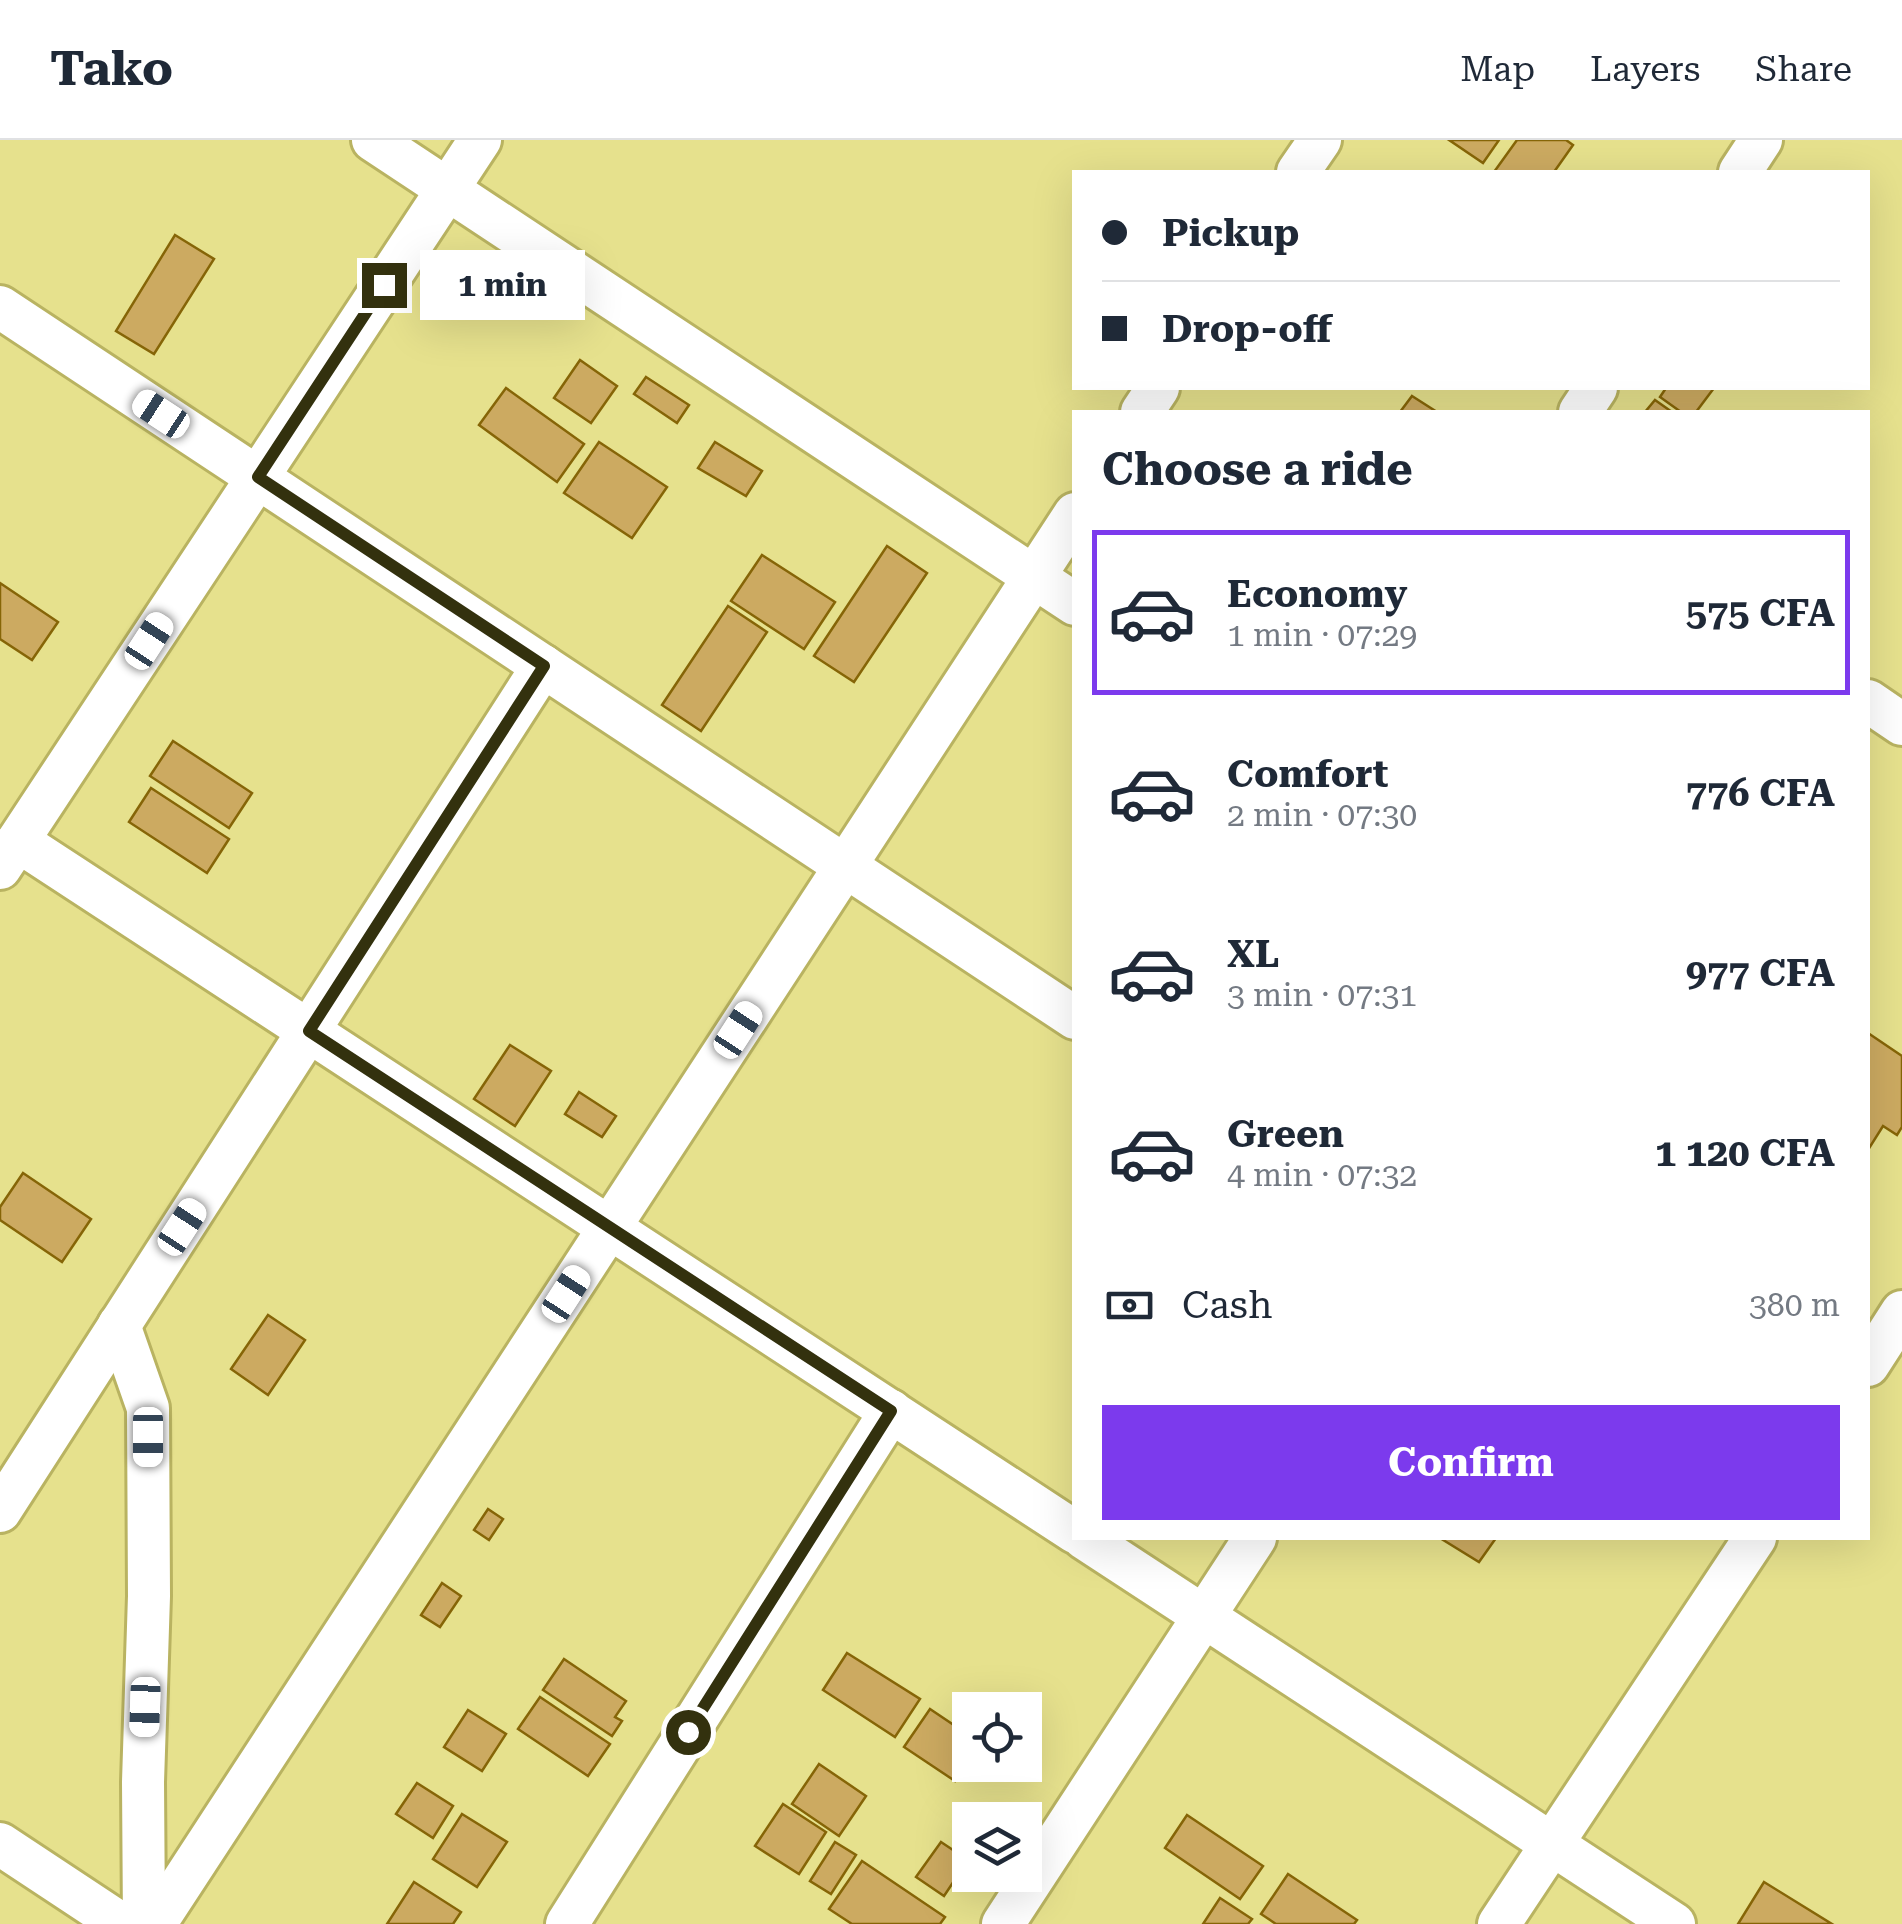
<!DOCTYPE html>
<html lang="en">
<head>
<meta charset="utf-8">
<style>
	:root { --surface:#fff; --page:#f6f6f7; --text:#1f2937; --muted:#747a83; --line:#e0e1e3; --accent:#7c3aed }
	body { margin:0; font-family:"Roboto Serif",serif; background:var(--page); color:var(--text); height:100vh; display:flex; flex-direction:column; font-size:38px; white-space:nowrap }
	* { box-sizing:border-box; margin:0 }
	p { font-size:32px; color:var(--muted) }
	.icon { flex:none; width:55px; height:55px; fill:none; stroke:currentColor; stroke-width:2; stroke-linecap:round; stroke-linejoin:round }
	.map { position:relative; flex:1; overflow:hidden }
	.panel { position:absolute; left:1072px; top:270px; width:798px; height:1130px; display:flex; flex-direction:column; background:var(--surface); border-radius:0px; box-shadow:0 10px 40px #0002 }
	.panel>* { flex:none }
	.guide { position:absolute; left:1072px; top:30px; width:798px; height:220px; border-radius:0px; box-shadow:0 10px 40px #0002; display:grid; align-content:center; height:220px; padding:0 30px; background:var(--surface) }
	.buttons { position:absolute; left:952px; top:1552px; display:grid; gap:20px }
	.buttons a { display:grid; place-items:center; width:90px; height:90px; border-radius:0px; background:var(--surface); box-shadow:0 10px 40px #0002; font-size:50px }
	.end { position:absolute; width:45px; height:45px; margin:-22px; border:12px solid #33310e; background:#fff; box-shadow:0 0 0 5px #fff }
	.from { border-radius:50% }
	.bubble { position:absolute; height:70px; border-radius:0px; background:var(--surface); box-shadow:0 10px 40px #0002; font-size:32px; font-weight:700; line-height:70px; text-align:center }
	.car { position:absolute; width:30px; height:60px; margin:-30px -15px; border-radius:12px; box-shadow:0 0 8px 2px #0007; background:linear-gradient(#fff 24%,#345 0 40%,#fff 0 76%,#345 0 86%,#fff 0) }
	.guide b { display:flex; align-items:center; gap:35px; height:95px; font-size:38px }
	.guide b+b { border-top:2px solid var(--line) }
	.guide i { width:25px; height:25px; background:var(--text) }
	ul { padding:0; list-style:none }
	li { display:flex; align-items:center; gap:30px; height:165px; margin:0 20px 15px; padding:0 10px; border:5px solid transparent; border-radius:0px }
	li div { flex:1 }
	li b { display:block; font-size:38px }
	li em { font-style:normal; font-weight:700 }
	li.selected { border-color:var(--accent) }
	li>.icon { width:90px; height:90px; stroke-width:1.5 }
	h2 { padding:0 30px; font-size:45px; line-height:120px }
	.pay { display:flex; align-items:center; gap:25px; height:110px; padding:0 30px; font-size:38px }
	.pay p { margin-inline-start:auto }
	.button { display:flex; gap:20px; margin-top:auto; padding:20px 30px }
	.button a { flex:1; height:115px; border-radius:0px; background:var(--accent); color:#fff; font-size:40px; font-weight:700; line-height:115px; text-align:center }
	header { display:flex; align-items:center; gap:60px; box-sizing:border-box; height:140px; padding:0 50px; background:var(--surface); border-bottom:2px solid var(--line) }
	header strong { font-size:48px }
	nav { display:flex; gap:55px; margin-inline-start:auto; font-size:35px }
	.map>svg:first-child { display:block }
	.building { fill:#ccaa61; stroke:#866507; stroke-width:2.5 }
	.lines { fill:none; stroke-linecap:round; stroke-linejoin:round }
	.minor-casing { stroke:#b9b361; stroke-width:48 }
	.minor { stroke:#fff; stroke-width:42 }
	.route { stroke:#33310e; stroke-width:12 }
</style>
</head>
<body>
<header>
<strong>Tako</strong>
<nav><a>Map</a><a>Layers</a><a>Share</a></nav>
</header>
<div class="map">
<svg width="1902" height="1784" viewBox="0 0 1902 1784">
	<rect width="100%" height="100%" fill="#e6e18d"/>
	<!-- building -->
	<g class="building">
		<path d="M1449,0H1499L1483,23Z"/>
		<path d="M1517,0H1566L1573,5L1554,32H1494Z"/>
		<path d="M175,95L214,119L154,214L116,191Z"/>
		<path d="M580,220L617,246L591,283L554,258Z"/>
		<path d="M646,237L689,265L677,283L634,254Z"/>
		<path d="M506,248L584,304L557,342L479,285Z"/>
		<path d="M1666,248H1714L1696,272H1681L1660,257Z"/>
		<path d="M1412,256L1437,272H1400Z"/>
		<path d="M1655,260L1672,272H1645Z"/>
		<path d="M599,302L667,347L632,398L564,353Z"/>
		<path d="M715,302L762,331L746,356L698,328Z"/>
		<path d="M887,406L927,433L854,542L814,516Z"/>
		<path d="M762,415L835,462L804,509L731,461Z"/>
		<path d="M0,443L58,482L32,520L0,499Z"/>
		<path d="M728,466L767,492L701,591L662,565Z"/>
		<path d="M173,601L252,653L229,688L150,636Z"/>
		<path d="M151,648L229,699L207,733L129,682Z"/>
		<path d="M1868,893L1902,916V987L1897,995L1883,986L1868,1010Z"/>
		<path d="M510,905L551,931L515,986L474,959Z"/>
		<path d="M579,952L616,976L602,997L565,974Z"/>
		<path d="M23,1033L91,1079L62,1122L0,1080V1067Z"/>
		<path d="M268,1175L305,1200L268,1255L231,1229Z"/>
		<path d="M488,1369L503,1379L489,1400L474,1390Z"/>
		<path d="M1440,1398H1496L1479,1422Z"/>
		<path d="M442,1443L461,1456L440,1487L421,1475Z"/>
		<path d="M847,1513L920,1559L895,1597L823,1550Z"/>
		<path d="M564,1519L626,1561L615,1577L622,1581L612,1596L543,1550Z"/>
		<path d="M540,1557L610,1604L588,1636L518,1589Z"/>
		<path d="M930,1569L970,1596V1625H990L983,1636L966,1624L955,1641L904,1607Z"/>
		<path d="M468,1570L506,1594L482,1631L444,1607Z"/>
		<path d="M819,1624L866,1656L839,1696L792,1664Z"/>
		<path d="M417,1643L453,1666L433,1698L396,1674Z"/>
		<path d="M783,1664L826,1692L799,1734L755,1706Z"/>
		<path d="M462,1674L507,1702L477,1747L433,1719Z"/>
		<path d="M1187,1675L1263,1726L1240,1759L1165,1708Z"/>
		<path d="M835,1702L856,1715L831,1754L810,1741Z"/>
		<path d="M941,1702L968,1720L944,1756L916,1737Z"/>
		<path d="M862,1721L945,1777L940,1784H852L829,1769Z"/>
		<path d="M1288,1734L1357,1780L1354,1784H1276L1261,1774Z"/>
		<path d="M414,1742L461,1772L453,1784H387Z"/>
		<path d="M1764,1742L1832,1784H1738Z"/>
		<path d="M1220,1758L1252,1779L1248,1784H1203Z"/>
	</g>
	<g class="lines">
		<!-- minor casing -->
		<g class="minor-casing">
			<g id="minor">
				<path d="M373,0L1075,464"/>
				<path d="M1298,32L1320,0"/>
				<path d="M1740,32L1761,0"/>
				<path d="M0,167L1075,878"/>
				<path d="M1142,272L1158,248"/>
				<path d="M1580,272L1596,248"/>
				<path d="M1868,561L1902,584"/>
				<path d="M18,701L1075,1392"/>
				<path d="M0,728L480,0"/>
				<path d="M119,1185L148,1268L149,1456L143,1642L144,1784"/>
				<path d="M1868,1225L1902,1172"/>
				<path d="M0,1371L543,526"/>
				<path d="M1084,1398L1674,1784"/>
				<path d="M0,1704L121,1784"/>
				<path d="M155,1784L1075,374"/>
				<path d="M567,1784L891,1271"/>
				<path d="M1003,1784L1255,1398"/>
				<path d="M1499,1784L1755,1398"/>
			</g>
		</g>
		<!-- minor -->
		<use href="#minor" class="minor"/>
	</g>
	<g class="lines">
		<!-- route -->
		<path class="route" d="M384,145L258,337L544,526L309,891L891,1271L688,1592"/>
	</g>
</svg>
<div class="buttons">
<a><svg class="icon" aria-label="locate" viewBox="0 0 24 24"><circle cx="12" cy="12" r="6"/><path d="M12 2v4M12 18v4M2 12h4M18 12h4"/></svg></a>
<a><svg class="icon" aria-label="layers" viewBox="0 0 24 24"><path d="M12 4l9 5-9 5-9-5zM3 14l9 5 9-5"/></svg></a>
</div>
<i class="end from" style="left:688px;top:1592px"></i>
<i class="end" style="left:384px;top:145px"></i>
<div class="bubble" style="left:420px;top:110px;width:165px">1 min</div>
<i class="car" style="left:161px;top:274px;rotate:303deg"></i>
<i class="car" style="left:149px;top:501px;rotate:33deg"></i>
<i class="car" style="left:738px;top:890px;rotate:33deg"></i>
<i class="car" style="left:182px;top:1087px;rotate:33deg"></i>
<i class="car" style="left:566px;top:1154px;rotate:33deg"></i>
<i class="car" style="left:148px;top:1297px;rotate:180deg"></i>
<i class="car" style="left:145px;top:1567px;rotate:182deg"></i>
<div class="guide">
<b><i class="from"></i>Pickup</b>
<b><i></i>Drop-off</b>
</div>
<section class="panel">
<h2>Choose a ride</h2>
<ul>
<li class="selected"><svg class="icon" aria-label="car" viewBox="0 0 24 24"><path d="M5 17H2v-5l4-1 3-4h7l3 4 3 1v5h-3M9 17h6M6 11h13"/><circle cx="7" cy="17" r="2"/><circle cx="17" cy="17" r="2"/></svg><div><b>Economy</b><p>1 min · 07:29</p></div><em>575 CFA</em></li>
<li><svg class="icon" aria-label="car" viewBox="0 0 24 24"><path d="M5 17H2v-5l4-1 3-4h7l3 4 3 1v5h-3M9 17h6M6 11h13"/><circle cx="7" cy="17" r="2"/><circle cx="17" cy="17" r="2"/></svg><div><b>Comfort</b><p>2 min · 07:30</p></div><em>776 CFA</em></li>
<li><svg class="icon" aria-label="car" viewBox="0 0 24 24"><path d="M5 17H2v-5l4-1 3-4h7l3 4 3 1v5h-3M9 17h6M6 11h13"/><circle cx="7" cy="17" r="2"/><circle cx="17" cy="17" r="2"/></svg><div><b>XL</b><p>3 min · 07:31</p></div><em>977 CFA</em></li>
<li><svg class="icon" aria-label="car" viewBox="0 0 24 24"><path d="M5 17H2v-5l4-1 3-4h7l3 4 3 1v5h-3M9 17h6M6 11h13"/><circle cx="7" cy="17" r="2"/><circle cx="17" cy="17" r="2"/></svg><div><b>Green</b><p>4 min · 07:32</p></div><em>1 120 CFA</em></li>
</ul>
<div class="pay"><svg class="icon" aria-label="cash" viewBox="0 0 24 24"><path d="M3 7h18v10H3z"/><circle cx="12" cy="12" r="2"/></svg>Cash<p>380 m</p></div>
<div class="button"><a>Confirm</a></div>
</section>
</div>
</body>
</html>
